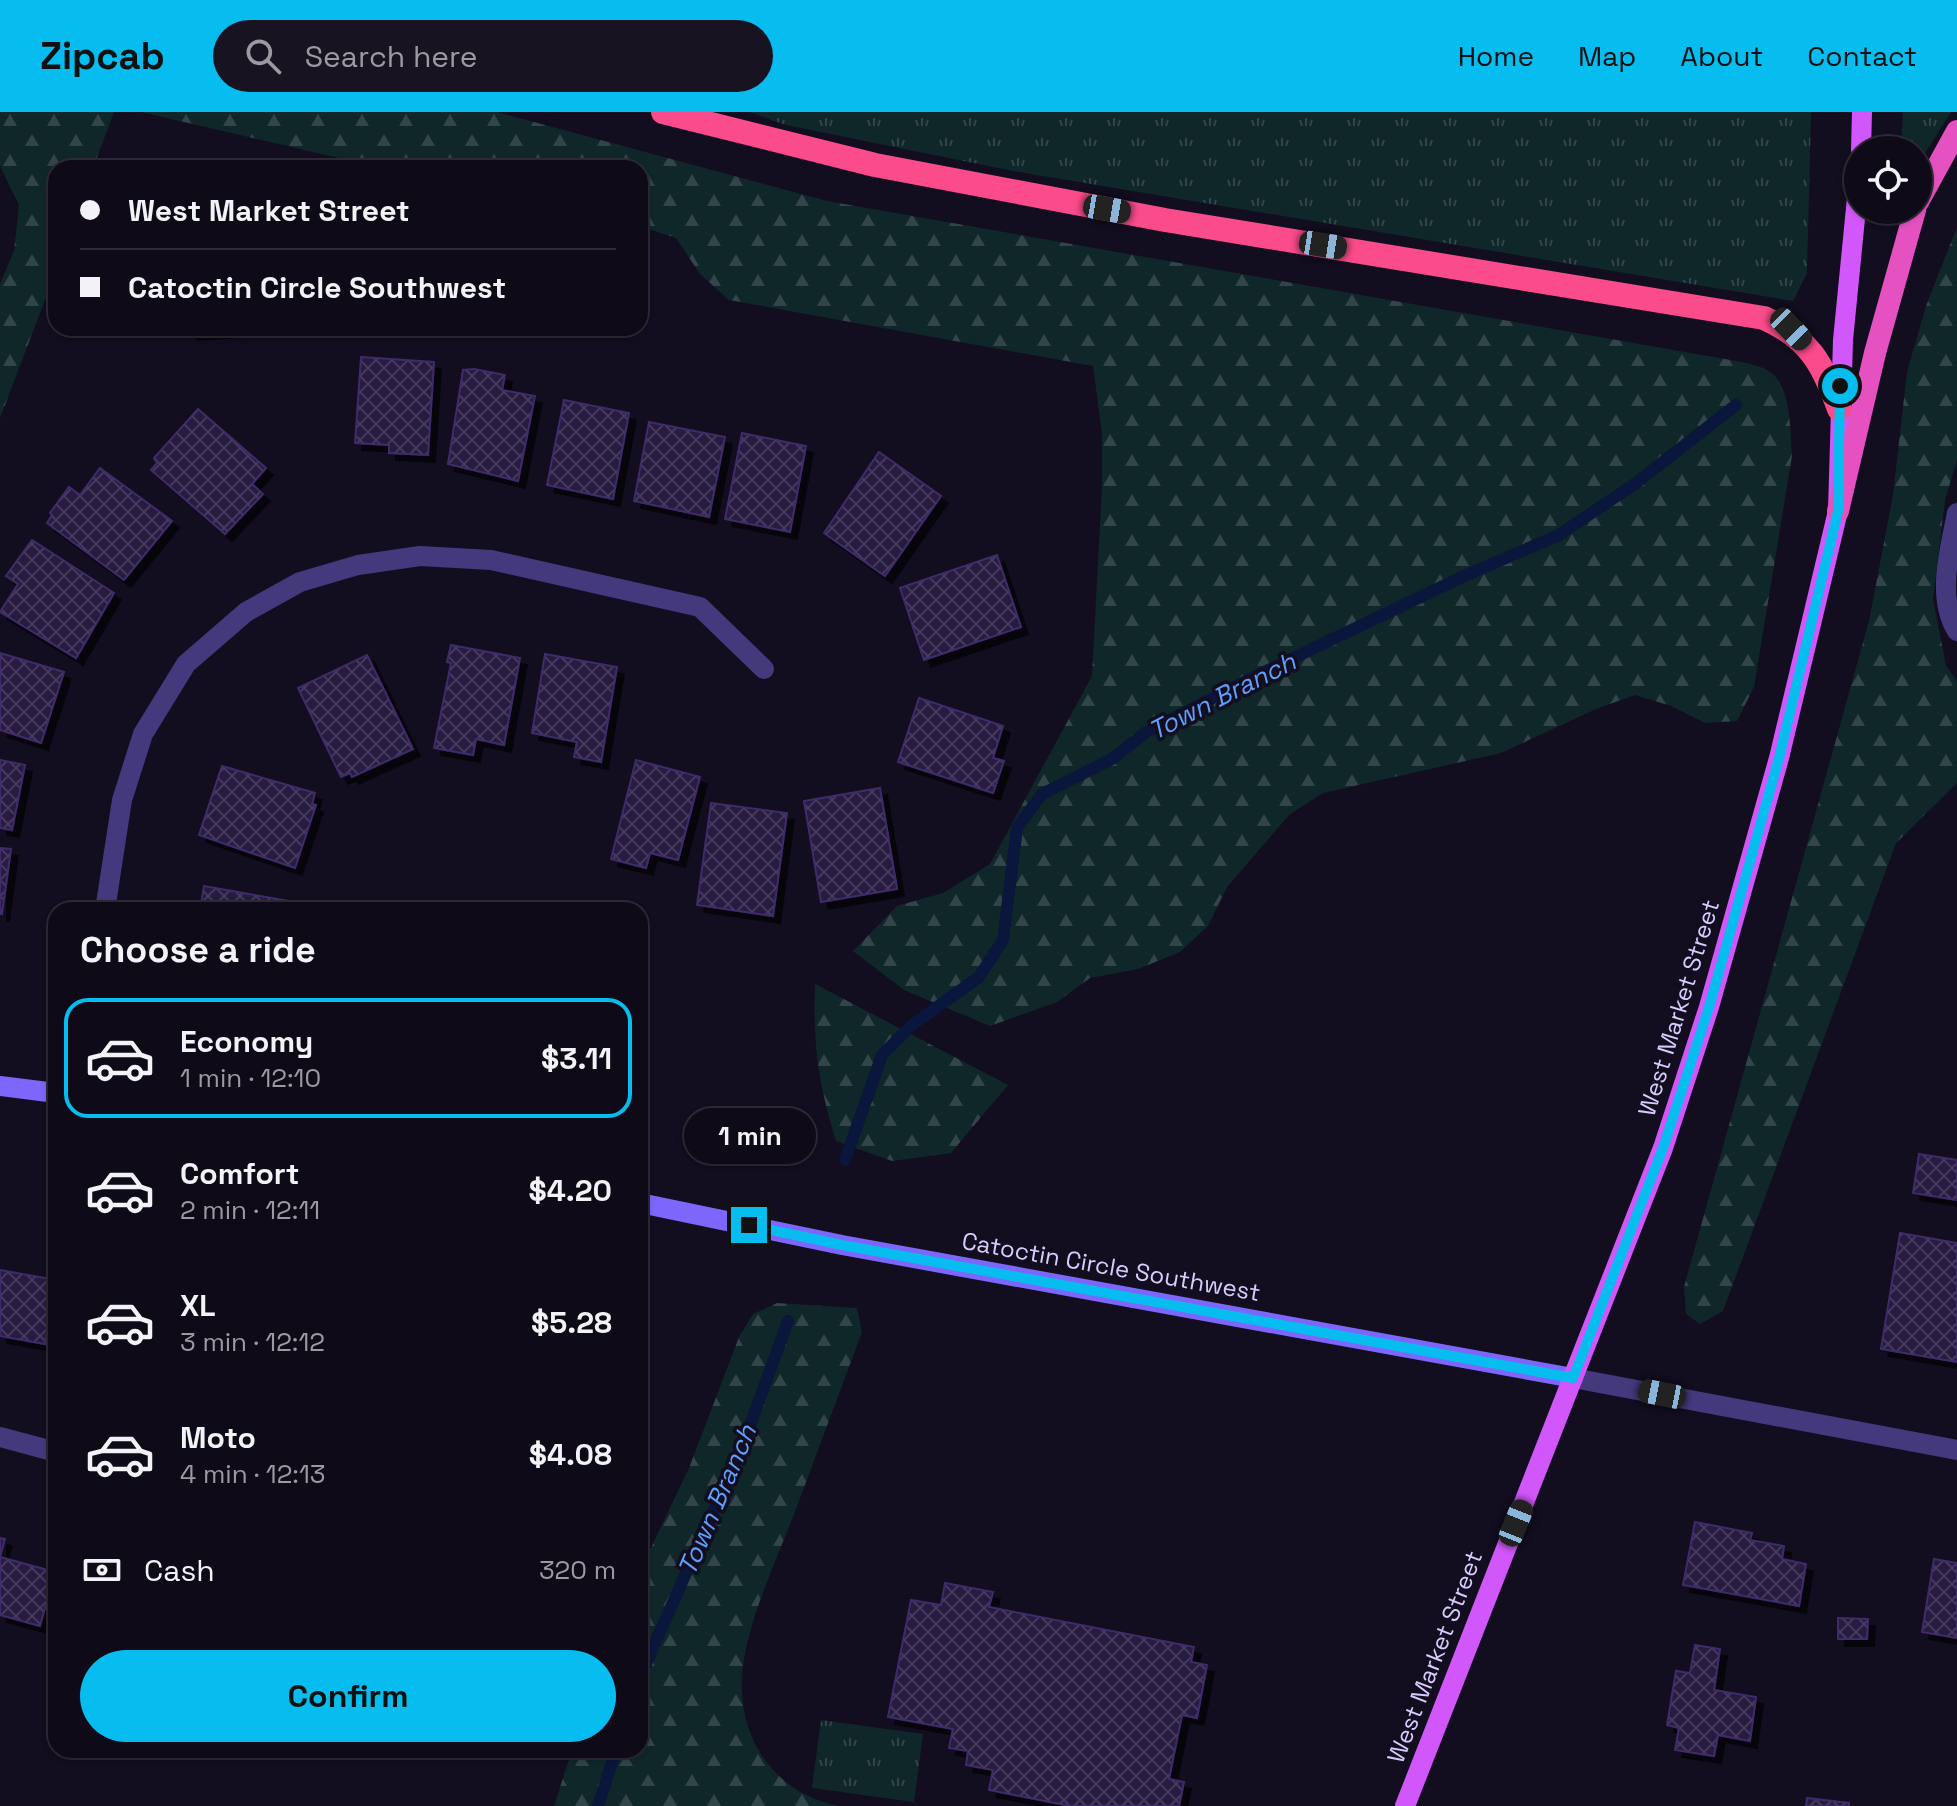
<!DOCTYPE html>
<html lang="en">
<head>
<meta charset="utf-8">
<style>
	:root { --surface:#0e0a17; --page:#171320; --text:#f1f3f6; --muted:#9b9aa1; --line:#2e2b36; --accent:#07bcef }
	body { margin:0; font-family:"Space Grotesk",sans-serif; background:var(--page); color:var(--text); height:100vh; display:flex; flex-direction:column; font-size:30px; white-space:nowrap }
	* { box-sizing:border-box; margin:0 }
	p { font-size:26px; color:var(--muted) }
	.icon { flex:none; width:44px; height:44px; fill:none; stroke:currentColor; stroke-width:2; stroke-linecap:round; stroke-linejoin:round }
	.map { position:relative; flex:1; overflow:hidden }
	.sheet { position:absolute; left:48px; top:790px; width:600px; height:856px; display:flex; flex-direction:column; background:var(--surface); border-radius:24px; box-shadow:0 2px 6px #0004,0 0 0 2px var(--line) }
	.sheet>* { flex:none }
	.hud { position:absolute; left:48px; top:48px; width:600px; height:176px; border-radius:24px; box-shadow:0 2px 6px #0004,0 0 0 2px var(--line); display:grid; align-content:center; height:176px; padding:0 32px; background:var(--surface) }
	.fabs { position:absolute; left:1844px; top:24px; display:grid; gap:16px }
	.fabs a { display:grid; place-items:center; width:88px; height:88px; border-radius:50%; background:var(--surface); box-shadow:0 2px 6px #0004,0 0 0 2px var(--line); font-size:40px }
	.end { position:absolute; width:36px; height:36px; margin:-18px; border:10px solid #07bcef; background:#111; box-shadow:0 0 0 4px #111 }
	.from { border-radius:50% }
	.bubble { position:absolute; height:56px; border-radius:28px; background:var(--surface); box-shadow:0 2px 6px #0004,0 0 0 2px var(--line); font-size:26px; font-weight:700; line-height:56px; text-align:center }
	.car { position:absolute; width:24px; height:48px; margin:-24px -12px; border-radius:10px; box-shadow:0 0 6px 2px #0007; background:linear-gradient(#222 24%,#8ab4d8 0 40%,#222 0 76%,#8ab4d8 0 86%,#222 0) }
	.hud b { display:flex; align-items:center; gap:28px; height:76px; font-size:30px }
	.hud b+b { border-top:2px solid var(--line) }
	.hud i { width:20px; height:20px; background:var(--text) }
	ul { padding:0; list-style:none }
	li { display:flex; align-items:center; gap:24px; height:120px; margin:0 16px 12px; padding:0 16px; border:4px solid transparent; border-radius:24px }
	li div { flex:1 }
	li b { display:block; font-size:30px }
	li em { font-style:normal; font-weight:700 }
	li.active { border-color:var(--accent) }
	li>.icon { width:72px; height:72px; stroke-width:1.5 }
	h2 { padding:0 32px; font-size:36px; line-height:96px }
	.pay { display:flex; align-items:center; gap:20px; height:88px; padding:0 32px; font-size:30px }
	.pay p { margin-inline-start:auto }
	.button { display:flex; gap:16px; margin-top:auto; padding:16px 32px }
	.button a { flex:1; height:92px; border-radius:48px; background:var(--accent); color:#111; font-size:32px; font-weight:700; line-height:92px; text-align:center }
	header { display:flex; align-items:center; gap:48px; box-sizing:border-box; height:112px; padding:0 40px; background:var(--accent); color:#111 }
	header strong { font-size:38px }
	nav { display:flex; gap:44px; margin-inline-start:auto; font-size:28px }
	.search { width:560px; height:72px; background:var(--page); display:flex; align-items:center; gap:20px; box-sizing:border-box; padding:0 28px; border-radius:44px; color:var(--muted); font-size:30px }
	.map>svg:first-child { display:block }
	.grass { fill:url(#grass-tufts) }
	.forest { fill:url(#forest-firs) }
	.lines { fill:none; stroke-linecap:round; stroke-linejoin:round }
	.stream { stroke:#0a163b; stroke-width:12 }
	.building { fill:url(#building-cross-hatch); stroke:#402c6b; stroke-width:2; filter:url(#shadow) }
	.minor { stroke:#44397d; stroke-width:20 }
	.tertiary { stroke:#44397d; stroke-width:20 }
	.secondary { stroke:#7c66fb; stroke-width:20 }
	.primary { stroke:#d157fa; stroke-width:20 }
	.trunk { stroke:#e651c2; stroke-width:22 }
	.motorway { stroke:#fa4b8a; stroke-width:24 }
	.route { stroke:#07bcef; stroke-width:10 }
	.labels { text-anchor:middle; stroke-width:7; stroke-linejoin:round; paint-order:stroke }
	.street-label { font-size:24px; fill:#d8ccfe; stroke:#120d1f }
	.water-label { font-size:26px; font-style:italic; fill:#5d9ffb; stroke:#120d1f }
</style>
</head>
<body>
<header>
<strong>Zipcab</strong>
<div class="search"><svg class="icon" aria-label="search" viewBox="0 0 24 24"><circle cx="10" cy="10" r="6"/><path d="M15 15l6 6"/></svg>Search here</div>
<nav><a>Home</a><a>Map</a><a>About</a><a>Contact</a></nav>
</header>
<div class="map">
<svg width="1957" height="1694" viewBox="0 0 1957 1694">
	<defs>
		<pattern id="grass-tufts" width="24" height="20" patternUnits="userSpaceOnUse" patternTransform="scale(2)"><rect width="24" height="20" fill="#102729"/><path d="M3 7l-1-3M5 7V3M7 7l1-3M15 17l-1-3M17 17v-4M19 17l1-3" fill="none" stroke="#324549"/></pattern>
		<pattern id="forest-firs" width="22" height="20" patternUnits="userSpaceOnUse" patternTransform="scale(2)"><rect width="22" height="20" fill="#102729"/><path d="M5 1l3.5 6h-7zM16 11l3.5 6h-7z" fill="#324549"/></pattern>
		<pattern id="building-cross-hatch" width="8" height="8" patternUnits="userSpaceOnUse" patternTransform="scale(2)"><rect width="8" height="8" fill="#261a3f"/><path d="M0 0l8 8M0 8l8-8" fill="none" stroke="#453a5c"/></pattern>
		<filter id="shadow"><feDropShadow dx="7" dy="7" stdDeviation="0" flood-color="#0009"/></filter>
	</defs>
	<rect width="100%" height="100%" fill="#120d1f"/>
	<!-- grass -->
	<g class="grass">
		<path d="M749,0H1811L1807,161L1793,189L1013,59L786,13Z"/>
		<path d="M1903,0H1951L1918,52V38H1901Z"/>
		<path d="M821,1608L923,1622L914,1690L812,1676Z"/>
	</g>
	<!-- forest -->
	<g class="forest">
		<path d="M0,0H114L93,56H56V159L0,306V172L14,139L19,93L0,54Z"/>
		<path d="M141,0H497L827,89L1742,250C1749,252 1760,254 1767,258C1792,271 1790,320 1792,344L1754,575L1737,609L1705,611L1671,594L1635,583L1596,597L1501,641L1323,681L1290,702L1227,775L1208,814L1180,840L1138,857L1090,866L1057,890L990,914L904,878L853,839L897,794L943,781L990,752L1092,564L1102,375V321L1093,254L729,188L700,162L676,126L640,114V56H382Z"/>
		<path d="M1957,115V348L1945,388L1933,487L1946,554L1957,569V671L1896,731L1723,1199L1700,1212L1686,1202L1684,1175L1869,509L1893,383L1907,260L1926,194Z"/>
		<path d="M815,872L1008,973L951,1041L892,1049L836,1029C818,970 813,934 815,872Z"/>
		<path d="M777,1191L857,1196L862,1220C840,1279 818,1338 796,1397C778,1445 753,1496 744,1547C732,1617 768,1679 838,1694H554L572,1638H640V1459L689,1356L739,1225L753,1202Z"/>
	</g>
	<g class="lines">
		<!-- stream -->
		<g class="stream">
			<path d="M845,1048L882,943L912,913L979,865L1003,828L1017,716L1042,682L1112,647L1146,620L1258,563L1462,465L1559,423L1636,371L1736,293"/>
			<path d="M640,1565L744,1330L788,1209"/>
			<path d="M598,1694L616,1638"/>
		</g>
	</g>
	<!-- building -->
	<g class="building">
		<path d="M189,216H256V217L190,221Z"/>
		<path d="M361,245L434,250L428,343L389,341V333L355,331Z"/>
		<path d="M474,257L505,263L502,278L535,284L518,369L448,352L463,258Z"/>
		<path d="M564,288L629,301L613,387L547,373Z"/>
		<path d="M198,297L266,356L252,372L263,382L225,422L151,358L157,351L154,346Z"/>
		<path d="M649,310L725,325L709,405L634,389Z"/>
		<path d="M742,321L806,334L790,420L725,407Z"/>
		<path d="M879,340L941,384L885,464L824,421Z"/>
		<path d="M100,356L172,409L124,468L47,411L52,403L50,401L69,375L80,383Z"/>
		<path d="M32,428L114,481L76,546L0,500L18,472L6,464Z"/>
		<path d="M997,443L1021,515L924,548L900,476Z"/>
		<path d="M451,533L520,546L504,633L476,627L473,643L434,636L451,551L447,550Z"/>
		<path d="M0,541L64,560L41,631L0,618Z"/>
		<path d="M545,542L617,555L601,650L574,645L577,630L532,621Z"/>
		<path d="M367,543L413,637L352,665L350,661L341,665L298,576Z"/>
		<path d="M919,586L1003,614L993,646L1004,649L993,681L898,650Z"/>
		<path d="M0,648L25,653L12,718L0,716Z"/>
		<path d="M636,648L700,665L678,748L650,741L646,756L611,747Z"/>
		<path d="M222,654L315,681L312,692L316,693L295,756L199,723Z"/>
		<path d="M880,676L897,777L821,790L804,689Z"/>
		<path d="M711,691L787,701L773,804L697,793Z"/>
		<path d="M0,736L11,737L2,802H0Z"/>
		<path d="M204,774L289,789L287,798H200Z"/>
		<path d="M1919,1042L1957,1048V1088L1913,1081Z"/>
		<path d="M1900,1121L1957,1131V1250L1881,1237Z"/>
		<path d="M0,1158L56,1168L45,1232L0,1224Z"/>
		<path d="M1695,1410L1752,1421L1750,1428L1784,1434L1782,1447L1806,1452L1799,1494L1683,1473Z"/>
		<path d="M0,1426L5,1427L0,1445L55,1460L40,1514L0,1503Z"/>
		<path d="M1934,1447L1957,1451V1526L1922,1520Z"/>
		<path d="M945,1471L993,1480L989,1495L1194,1535L1191,1550L1207,1553L1197,1606L1182,1603L1169,1667L1184,1670L1179,1694H1070L989,1678L993,1658L966,1653L968,1639L949,1636L953,1617L888,1605L911,1488L941,1493Z"/>
		<path d="M1838,1506L1868,1507L1867,1527H1838Z"/>
		<path d="M1695,1533L1720,1537L1714,1578L1756,1585L1750,1629L1718,1623L1714,1644L1675,1638L1679,1616L1667,1613L1676,1559L1690,1561Z"/>
		<path d="M1807,1686L1849,1691V1694H1806Z"/>
	</g>
	<g class="lines">
		<!-- minor -->
		<g class="minor">
			<path d="M1957,401C1950,437 1936,485 1957,519"/>
			<path d="M105,798L122,688L143,622L186,552L246,500L300,470L358,453L420,444L491,448L700,495L764,557"/>
			<path d="M0,1325L56,1340"/>
		</g>
		<!-- tertiary -->
		<path class="tertiary" d="M1573,1266L1957,1338"/>
		<!-- secondary -->
		<g class="secondary">
			<path d="M0,974L56,981"/>
			<path d="M640,1091L842,1133L1573,1266"/>
		</g>
		<!-- primary -->
		<g class="primary">
			<path d="M1861,38L1862,0"/>
			<path d="M1405,1694L1663,1036L1709,895L1779,646L1838,399L1843,228L1858,76"/>
		</g>
		<!-- trunk -->
		<g class="trunk">
			<path d="M1918,90L1957,19"/>
			<path d="M1838,399L1875,241L1915,98"/>
		</g>
		<!-- motorway -->
		<path class="motorway" d="M663,0L875,53L1165,108L1764,206C1809,226 1823,252 1839,297"/>
	</g>
	<g class="lines">
		<!-- route -->
		<path class="route" d="M749,1113L842,1133L1573,1266L1663,1036L1709,895L1779,646L1838,399L1840,274"/>
	</g>
	<g class="labels">
		<!-- street labels -->
		<g class="street-label">
			<text transform="translate(1679 896) rotate(-73)" y="8">West Market Street</text>
			<text transform="translate(1111 1155) rotate(10)" y="8">Catoctin Circle Southwest</text>
			<text transform="translate(1435 1545) rotate(-69)" y="8">West Market Street</text>
		</g>
		<!-- water labels -->
		<g class="water-label">
			<text transform="translate(1222 584) rotate(-27)" y="9">Town Branch</text>
			<text transform="translate(717 1388) rotate(-67)" y="9">Town Branch</text>
		</g>
	</g>
</svg>
<div class="fabs">
<a><svg class="icon" aria-label="locate" viewBox="0 0 24 24"><circle cx="12" cy="12" r="6"/><path d="M12 2v4M12 18v4M2 12h4M18 12h4"/></svg></a>
</div>
<i class="end from" style="left:1840px;top:274px"></i>
<i class="end" style="left:749px;top:1113px"></i>
<div class="bubble" style="left:684px;top:996px;width:132px">1 min</div>
<i class="car" style="left:1107px;top:97px;rotate:100deg"></i>
<i class="car" style="left:1323px;top:133px;rotate:99deg"></i>
<i class="car" style="left:1791px;top:217px;rotate:136deg"></i>
<i class="car" style="left:1662px;top:1282px;rotate:281deg"></i>
<i class="car" style="left:1516px;top:1411px;rotate:22deg"></i>
<div class="hud">
<b><i class="from"></i>West Market Street</b>
<b><i></i>Catoctin Circle Southwest</b>
</div>
<section class="sheet">
<h2>Choose a ride</h2>
<ul>
<li class="active"><svg class="icon" aria-label="car" viewBox="0 0 24 24"><path d="M5 17H2v-5l4-1 3-4h7l3 4 3 1v5h-3M9 17h6M6 11h13"/><circle cx="7" cy="17" r="2"/><circle cx="17" cy="17" r="2"/></svg><div><b>Economy</b><p>1 min · 12:10</p></div><em>$3.11</em></li>
<li><svg class="icon" aria-label="car" viewBox="0 0 24 24"><path d="M5 17H2v-5l4-1 3-4h7l3 4 3 1v5h-3M9 17h6M6 11h13"/><circle cx="7" cy="17" r="2"/><circle cx="17" cy="17" r="2"/></svg><div><b>Comfort</b><p>2 min · 12:11</p></div><em>$4.20</em></li>
<li><svg class="icon" aria-label="car" viewBox="0 0 24 24"><path d="M5 17H2v-5l4-1 3-4h7l3 4 3 1v5h-3M9 17h6M6 11h13"/><circle cx="7" cy="17" r="2"/><circle cx="17" cy="17" r="2"/></svg><div><b>XL</b><p>3 min · 12:12</p></div><em>$5.28</em></li>
<li><svg class="icon" aria-label="car" viewBox="0 0 24 24"><path d="M5 17H2v-5l4-1 3-4h7l3 4 3 1v5h-3M9 17h6M6 11h13"/><circle cx="7" cy="17" r="2"/><circle cx="17" cy="17" r="2"/></svg><div><b>Moto</b><p>4 min · 12:13</p></div><em>$4.08</em></li>
</ul>
<div class="pay"><svg class="icon" aria-label="cash" viewBox="0 0 24 24"><path d="M3 7h18v10H3z"/><circle cx="12" cy="12" r="2"/></svg>Cash<p>320 m</p></div>
<div class="button"><a>Confirm</a></div>
</section>
</div>
</body>
</html>
